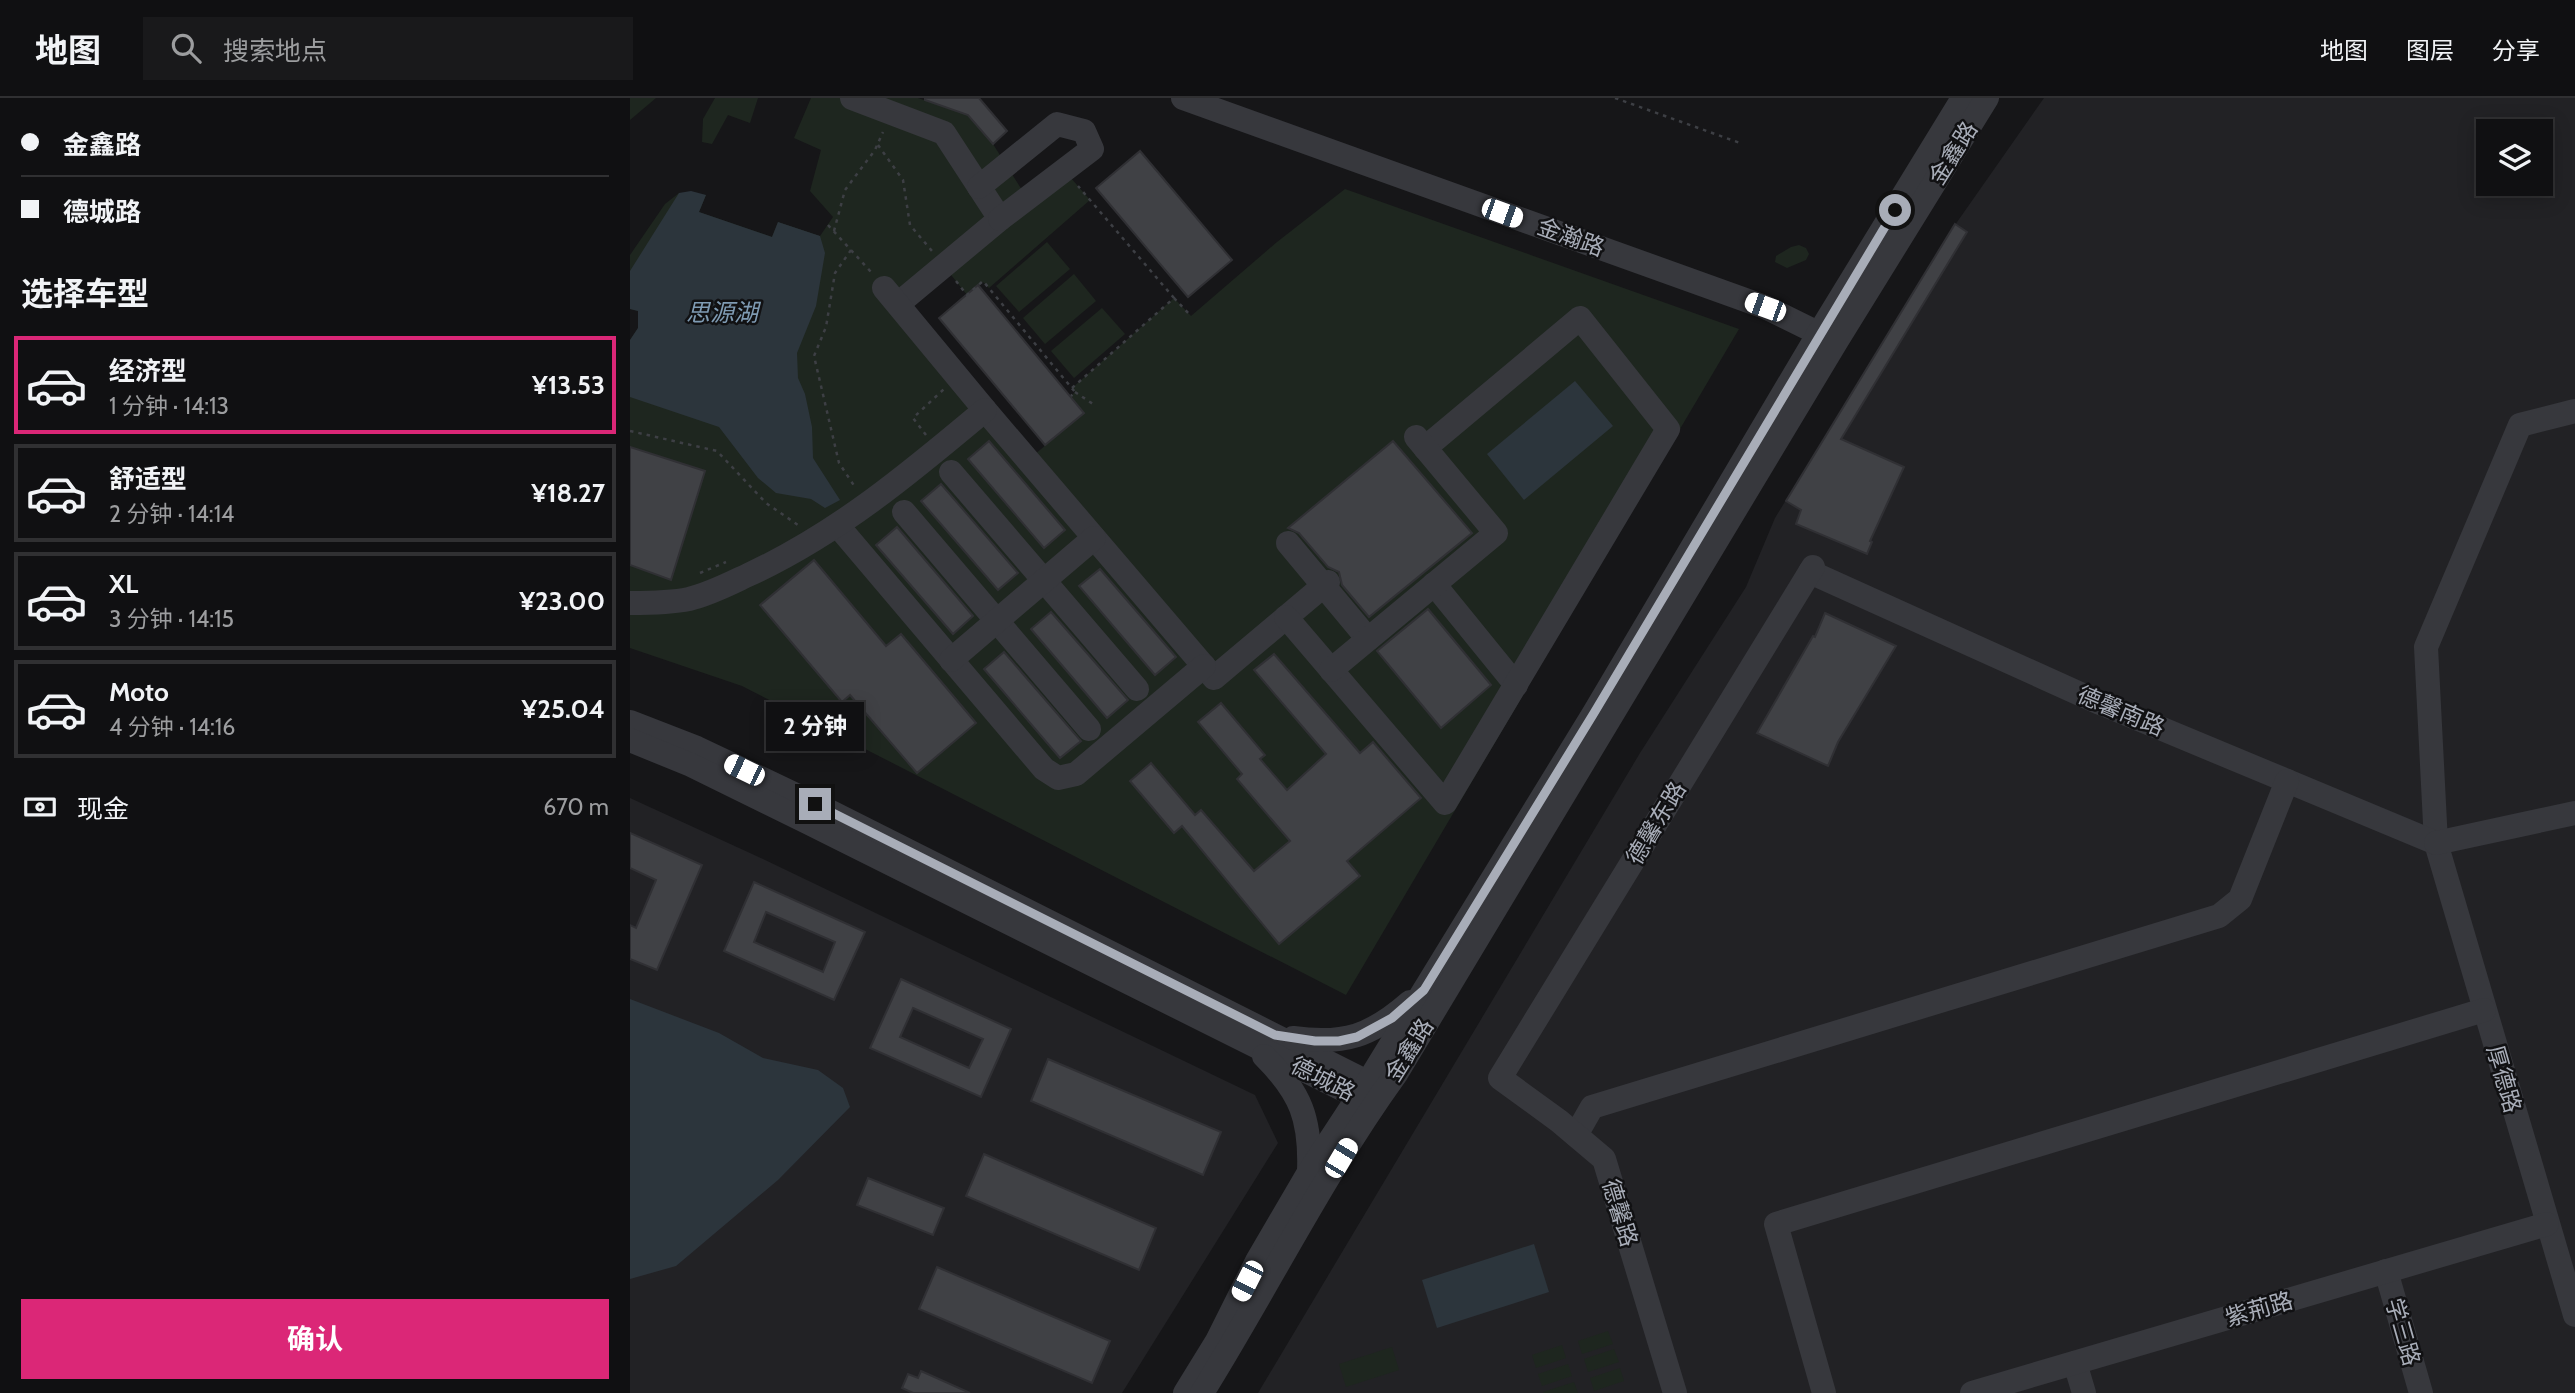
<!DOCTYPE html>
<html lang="zh">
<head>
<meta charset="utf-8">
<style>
	:root { --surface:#101012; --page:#19191b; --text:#f1f3f6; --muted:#9c9d9f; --line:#303032; --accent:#db2777 }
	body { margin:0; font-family:Cabin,"Noto Sans SC",sans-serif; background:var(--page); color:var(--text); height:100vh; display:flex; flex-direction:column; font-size:26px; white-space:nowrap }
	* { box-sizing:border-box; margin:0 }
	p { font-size:23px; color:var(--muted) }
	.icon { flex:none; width:38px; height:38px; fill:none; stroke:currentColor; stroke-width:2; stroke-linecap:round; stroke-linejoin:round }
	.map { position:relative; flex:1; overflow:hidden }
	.details { display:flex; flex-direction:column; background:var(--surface); width:630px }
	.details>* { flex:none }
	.hud { display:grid; align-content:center; height:154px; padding:0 21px; background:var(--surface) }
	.fabs { position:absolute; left:1846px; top:21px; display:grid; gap:14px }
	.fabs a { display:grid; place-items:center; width:77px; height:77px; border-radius:0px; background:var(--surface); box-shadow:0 4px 18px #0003,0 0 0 2px var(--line); font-size:35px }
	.end { position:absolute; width:32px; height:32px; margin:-16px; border:9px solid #a8adb8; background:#111; box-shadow:0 0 0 4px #111 }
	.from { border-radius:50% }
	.bubble { position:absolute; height:49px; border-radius:0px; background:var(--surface); box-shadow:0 4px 18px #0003,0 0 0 2px var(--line); font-size:23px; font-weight:700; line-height:49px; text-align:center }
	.car { position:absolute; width:21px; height:42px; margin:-21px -10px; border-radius:9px; box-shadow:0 0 5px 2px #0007; background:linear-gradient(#fff 24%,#345 0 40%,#fff 0 76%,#345 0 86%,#fff 0) }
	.hud b { display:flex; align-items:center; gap:24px; height:66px; font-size:26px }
	.hud b+b { border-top:2px solid var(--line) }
	.hud i { width:18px; height:18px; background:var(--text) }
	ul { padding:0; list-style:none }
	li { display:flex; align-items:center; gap:21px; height:98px; margin:0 14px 10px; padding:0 7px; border:4px solid var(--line); border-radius:0px }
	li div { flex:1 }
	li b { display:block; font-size:26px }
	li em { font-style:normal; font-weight:700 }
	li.active { border-color:var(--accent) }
	li>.icon { width:63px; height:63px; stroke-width:1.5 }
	h2 { padding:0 21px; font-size:32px; line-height:84px }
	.pay { display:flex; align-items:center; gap:18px; height:77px; padding:0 21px; font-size:26px }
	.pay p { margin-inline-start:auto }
	.cta { display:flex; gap:14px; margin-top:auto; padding:14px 21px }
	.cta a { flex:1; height:80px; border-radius:0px; background:var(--accent); color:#fff; font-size:28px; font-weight:700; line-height:80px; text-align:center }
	header { display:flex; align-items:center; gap:42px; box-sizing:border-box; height:98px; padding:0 35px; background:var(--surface); border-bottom:2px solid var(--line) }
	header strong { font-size:33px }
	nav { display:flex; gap:38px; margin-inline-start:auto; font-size:24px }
	.search { width:490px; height:63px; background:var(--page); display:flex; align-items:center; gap:18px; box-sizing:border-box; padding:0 24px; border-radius:0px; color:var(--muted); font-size:26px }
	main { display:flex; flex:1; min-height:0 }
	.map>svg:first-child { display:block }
	.built { fill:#222225; fill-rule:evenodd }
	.green { fill:#1e261f; fill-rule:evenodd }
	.water { fill:#2c353c }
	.building { fill:#404145; stroke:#303034; stroke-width:2; fill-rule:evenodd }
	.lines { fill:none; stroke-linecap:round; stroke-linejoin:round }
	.path { stroke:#3d3f44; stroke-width:2.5; stroke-dasharray:3.5 5; stroke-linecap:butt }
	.minor { stroke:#37383d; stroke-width:24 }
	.route { stroke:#a8adb8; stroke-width:9 }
	.labels { text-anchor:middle; stroke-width:5; stroke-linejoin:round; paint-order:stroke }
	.street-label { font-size:23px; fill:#a8adb8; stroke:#111113 }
	.water-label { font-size:24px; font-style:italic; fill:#7f9bb3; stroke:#111113 }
</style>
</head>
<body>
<header>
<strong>地图</strong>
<div class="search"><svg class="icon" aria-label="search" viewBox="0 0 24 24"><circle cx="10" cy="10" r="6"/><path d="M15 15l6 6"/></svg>搜索地点</div>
<nav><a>地图</a><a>图层</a><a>分享</a></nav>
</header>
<main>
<section class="details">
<div class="hud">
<b><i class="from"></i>金鑫路</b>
<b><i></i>德城路</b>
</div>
<h2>选择车型</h2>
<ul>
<li class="active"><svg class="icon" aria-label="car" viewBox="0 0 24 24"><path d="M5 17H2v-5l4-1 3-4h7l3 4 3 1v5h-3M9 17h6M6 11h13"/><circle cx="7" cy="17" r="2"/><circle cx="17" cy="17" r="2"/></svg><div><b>经济型</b><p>1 分钟 · 14:13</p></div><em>¥13.53</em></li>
<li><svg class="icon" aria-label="car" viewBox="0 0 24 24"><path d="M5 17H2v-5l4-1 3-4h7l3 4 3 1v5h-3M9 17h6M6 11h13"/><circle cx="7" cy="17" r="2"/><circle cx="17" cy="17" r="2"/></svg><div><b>舒适型</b><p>2 分钟 · 14:14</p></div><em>¥18.27</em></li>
<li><svg class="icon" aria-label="car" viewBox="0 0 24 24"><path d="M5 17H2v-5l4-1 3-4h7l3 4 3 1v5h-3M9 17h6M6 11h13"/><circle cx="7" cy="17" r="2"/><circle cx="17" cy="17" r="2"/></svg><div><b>XL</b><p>3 分钟 · 14:15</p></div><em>¥23.00</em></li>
<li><svg class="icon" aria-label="car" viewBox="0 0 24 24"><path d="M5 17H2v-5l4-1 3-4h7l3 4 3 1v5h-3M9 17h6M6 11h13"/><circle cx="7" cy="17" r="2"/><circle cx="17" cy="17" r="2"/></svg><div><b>Moto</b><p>4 分钟 · 14:16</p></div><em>¥25.04</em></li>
</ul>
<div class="pay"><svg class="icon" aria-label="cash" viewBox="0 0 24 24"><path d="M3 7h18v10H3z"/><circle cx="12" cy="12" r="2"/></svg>现金<p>670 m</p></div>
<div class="cta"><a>确认</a></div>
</section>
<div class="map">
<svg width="1945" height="1295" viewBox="0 0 1945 1295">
	<rect width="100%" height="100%" fill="#161618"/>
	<!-- built -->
	<g class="built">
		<path d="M1414,0H1945V1295H628L1010,655L1116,489L1145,420L1325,127ZM1858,33H1911V86H1858Z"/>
		<path d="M0,700L133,761L625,997L648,1045L492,1295H0Z"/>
	</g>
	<!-- green -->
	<g class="green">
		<path d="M0,0H26L0,22Z"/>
		<path d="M85,0H128L120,25L98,17L82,46L72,44L73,21Z"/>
		<path d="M181,0H288L338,17L363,46L397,100L434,72L460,102L359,190L353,184L337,197L314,168L268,206L398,362L454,315L441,298L445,294L442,290L544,200L561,218L647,144L715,91L1109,231L716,897L112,588L0,550V242L8,230V213L0,211V157L35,106L49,95L76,97L69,114L142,139L148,124L190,138L203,119L180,93L191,52L164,40ZM183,462L256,548L271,536L344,626L287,675L220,597L130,507Z"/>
		<path d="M417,144L440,171L389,214L366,188Z"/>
		<path d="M1169,147L1176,150L1179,156L1176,162L1157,170L1145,164L1146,158L1161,149Z"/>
		<path d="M444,176L466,203L415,246L393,220Z"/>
		<path d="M472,210L495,236L444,280L421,253Z"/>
		<path d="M978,1233L983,1246L952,1256L948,1243Z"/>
		<path d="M932,1247L936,1260L906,1270L902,1257Z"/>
		<path d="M762,1249L769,1272L716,1289L709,1266Z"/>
		<path d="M984,1251L989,1264L958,1274L954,1261Z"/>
		<path d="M938,1266L942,1278L912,1288L908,1276Z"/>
		<path d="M990,1270L994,1283L964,1293L960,1280Z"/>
		<path d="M944,1284L948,1295H914L913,1294Z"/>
	</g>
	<!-- water -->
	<g class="water">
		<path d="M61,93L76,97L69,114L142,139L148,124L190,138L195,155L186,208L167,255L168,280L175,296L182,329L183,360L210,402L195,410L181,401L146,395L128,380L89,329L0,299V242L8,230V213L0,211V173L49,95Z"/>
		<path d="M945,283L983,328L894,402L857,356Z"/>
		<path d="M0,901L89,935L133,960L188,972L213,990L220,1009L148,1082L46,1168L0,1181Z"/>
		<path d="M904,1146L919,1194L807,1230L792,1182Z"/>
	</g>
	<!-- building -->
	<g class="building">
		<path d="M295,0H349L377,33L363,46L338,17L295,2Z"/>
		<path d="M510,53L602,162L558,199L466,90Z"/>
		<path d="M1325,126L1337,134L1211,341L1274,369L1240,443L1242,444L1237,456L1166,426L1171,412L1156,403Z"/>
		<path d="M348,187L454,315L415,347L309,220Z"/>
		<path d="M359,343L435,432L414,450L338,361Z"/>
		<path d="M763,343L842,435L739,519L712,487L709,474L698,469L669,435L658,430Z"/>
		<path d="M0,349L75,373L41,482L0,467Z"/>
		<path d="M311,386L388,475L368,492L291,403Z"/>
		<path d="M267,429L343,518L323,536L246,447Z"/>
		<path d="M184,462L256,548L271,536L346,625L287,675L220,597L212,604L130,507Z"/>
		<path d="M470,471L546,559L525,577L449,488Z"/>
		<path d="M798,511L861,587L811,630L747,553Z"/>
		<path d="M421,514L498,602L477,620L401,531Z"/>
		<path d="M1195,515L1266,548L1208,644L1198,668L1127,635L1183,538L1185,539Z"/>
		<path d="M374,554L451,643L430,660L354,571Z"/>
		<path d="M644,556L730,655L743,644L791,700L717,763L730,778L649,846L552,728L544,735L500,683L521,665L565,717L571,712L624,773L660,743L607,681L612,676L568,624L591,605L635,657L630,661L657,692L696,656L624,572Z"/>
		<path d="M0,735L72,767L27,872L0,861V827L6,830L26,782L0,770Z"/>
		<path d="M124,784L235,834L204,902L94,853ZM136,814L205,844L193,874L124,844Z"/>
		<path d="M271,881L381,931L351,999L240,950ZM283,910L353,941L339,970L270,939Z"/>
		<path d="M418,961L591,1034L573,1077L401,1003Z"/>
		<path d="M354,1056L526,1130L509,1172L336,1098Z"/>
		<path d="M238,1080L314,1110L303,1137L227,1107Z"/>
		<path d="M307,1169L480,1243L462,1285L289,1211Z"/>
		<path d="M291,1273L340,1295H283L272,1290L278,1276L288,1280Z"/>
	</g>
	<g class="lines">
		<!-- path -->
		<g class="path">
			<path d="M985,0L1110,45"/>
			<path d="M248,47L273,82L280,127L302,153"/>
			<path d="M198,127L241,174"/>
			<path d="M204,133L215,92L245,52L253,34"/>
			<path d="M221,152L205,175L196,229L184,258L209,365L225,389"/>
			<path d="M326,183L337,197L353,183L445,294L441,298"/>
			<path d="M544,200L561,218"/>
			<path d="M442,290L544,200L448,88"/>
			<path d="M445,294L466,308"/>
			<path d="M0,333L87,353L136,405L168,427"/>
			<path d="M296,337L283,320L314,291"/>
			<path d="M70,475L96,464"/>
		</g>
		<!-- minor -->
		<g class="minor">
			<path d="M222,0L314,35L370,121L268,206"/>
			<path d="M553,0L1135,209L1202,242"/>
			<path d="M349,89L427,26L454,33L462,51L370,121"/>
			<path d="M254,190L355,312L584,580L698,484"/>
			<path d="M1945,313L1890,327L1796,549L1806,745L1945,1217"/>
			<path d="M321,374L507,591"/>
			<path d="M274,414L459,631"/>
			<path d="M208,428L414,671L428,680L446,676L574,568"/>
			<path d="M658,445L738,541"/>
			<path d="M1180,474L1470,605L1806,745"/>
			<path d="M804,486L886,587"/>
			<path d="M0,505C19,505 40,505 59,501C80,496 99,486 118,477C207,436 280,375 355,312"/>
			<path d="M656,519L815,705L1038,331L950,220L795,350"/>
			<path d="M321,562L464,440"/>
			<path d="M701,572L866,435L786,339"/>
			<path d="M0,624L67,650L185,706L753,992"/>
			<path d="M0,642L61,667L177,724L740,1005"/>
			<path d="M1806,745L1945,715"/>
			<path d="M663,940C715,947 741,938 780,904"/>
			<path d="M634,958C671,995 681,1021 679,1074"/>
			<path d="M946,1037L962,1009L1589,818L1610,801L1657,683"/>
			<path d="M1756,1173L1791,1295"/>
			<path d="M1445,1265L1454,1295"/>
			<path d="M555,1295L587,1243L627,1163L679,1074L738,984L964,615L1189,235L1333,0"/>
			<path d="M572,1295C638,1189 693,1077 766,976L1206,244L1357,0"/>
			<path d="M1045,1295L974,1061L929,1023L870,980L1183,469"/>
			<path d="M1194,1295L1146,1126L1854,912"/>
			<path d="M1342,1295L1917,1126"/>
		</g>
	</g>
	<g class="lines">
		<!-- route -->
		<path class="route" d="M185,706L645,937L685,943H709L727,939L762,920L794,892L964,615L1265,112"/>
	</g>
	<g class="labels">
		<!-- street labels -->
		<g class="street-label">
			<text transform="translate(1323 55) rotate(-58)" y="8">金鑫路</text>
			<text transform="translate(941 139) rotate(20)" y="8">金瀚路</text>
			<text transform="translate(1491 613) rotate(23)" y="8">德馨南路</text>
			<text transform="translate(1026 725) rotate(-59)" y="8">德馨东路</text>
			<text transform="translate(779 952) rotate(-58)" y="8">金鑫路</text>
			<text transform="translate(693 981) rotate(27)" y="8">德城路</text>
			<text transform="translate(1874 981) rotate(74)" y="8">厚德路</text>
			<text transform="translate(990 1115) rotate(73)" y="8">德馨路</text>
			<text transform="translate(1629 1211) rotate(-16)" y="8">紫荊路</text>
			<text transform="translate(1773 1234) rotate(74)" y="8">学三路</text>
		</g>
		<!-- water labels -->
		<g class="water-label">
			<text x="92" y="223">思源湖</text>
		</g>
	</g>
</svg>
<div class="fabs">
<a><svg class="icon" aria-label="layers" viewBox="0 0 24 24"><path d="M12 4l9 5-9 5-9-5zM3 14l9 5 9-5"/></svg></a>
</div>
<i class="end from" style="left:1265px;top:112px"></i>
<i class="end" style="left:185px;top:706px"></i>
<div class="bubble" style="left:136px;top:604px;width:98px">2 分钟</div>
<i class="car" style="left:872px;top:115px;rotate:110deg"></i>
<i class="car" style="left:1135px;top:209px;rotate:290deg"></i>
<i class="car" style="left:114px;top:672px;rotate:296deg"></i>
<i class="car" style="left:711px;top:1060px;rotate:31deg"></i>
<i class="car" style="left:617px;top:1183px;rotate:207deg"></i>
</div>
</main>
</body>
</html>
